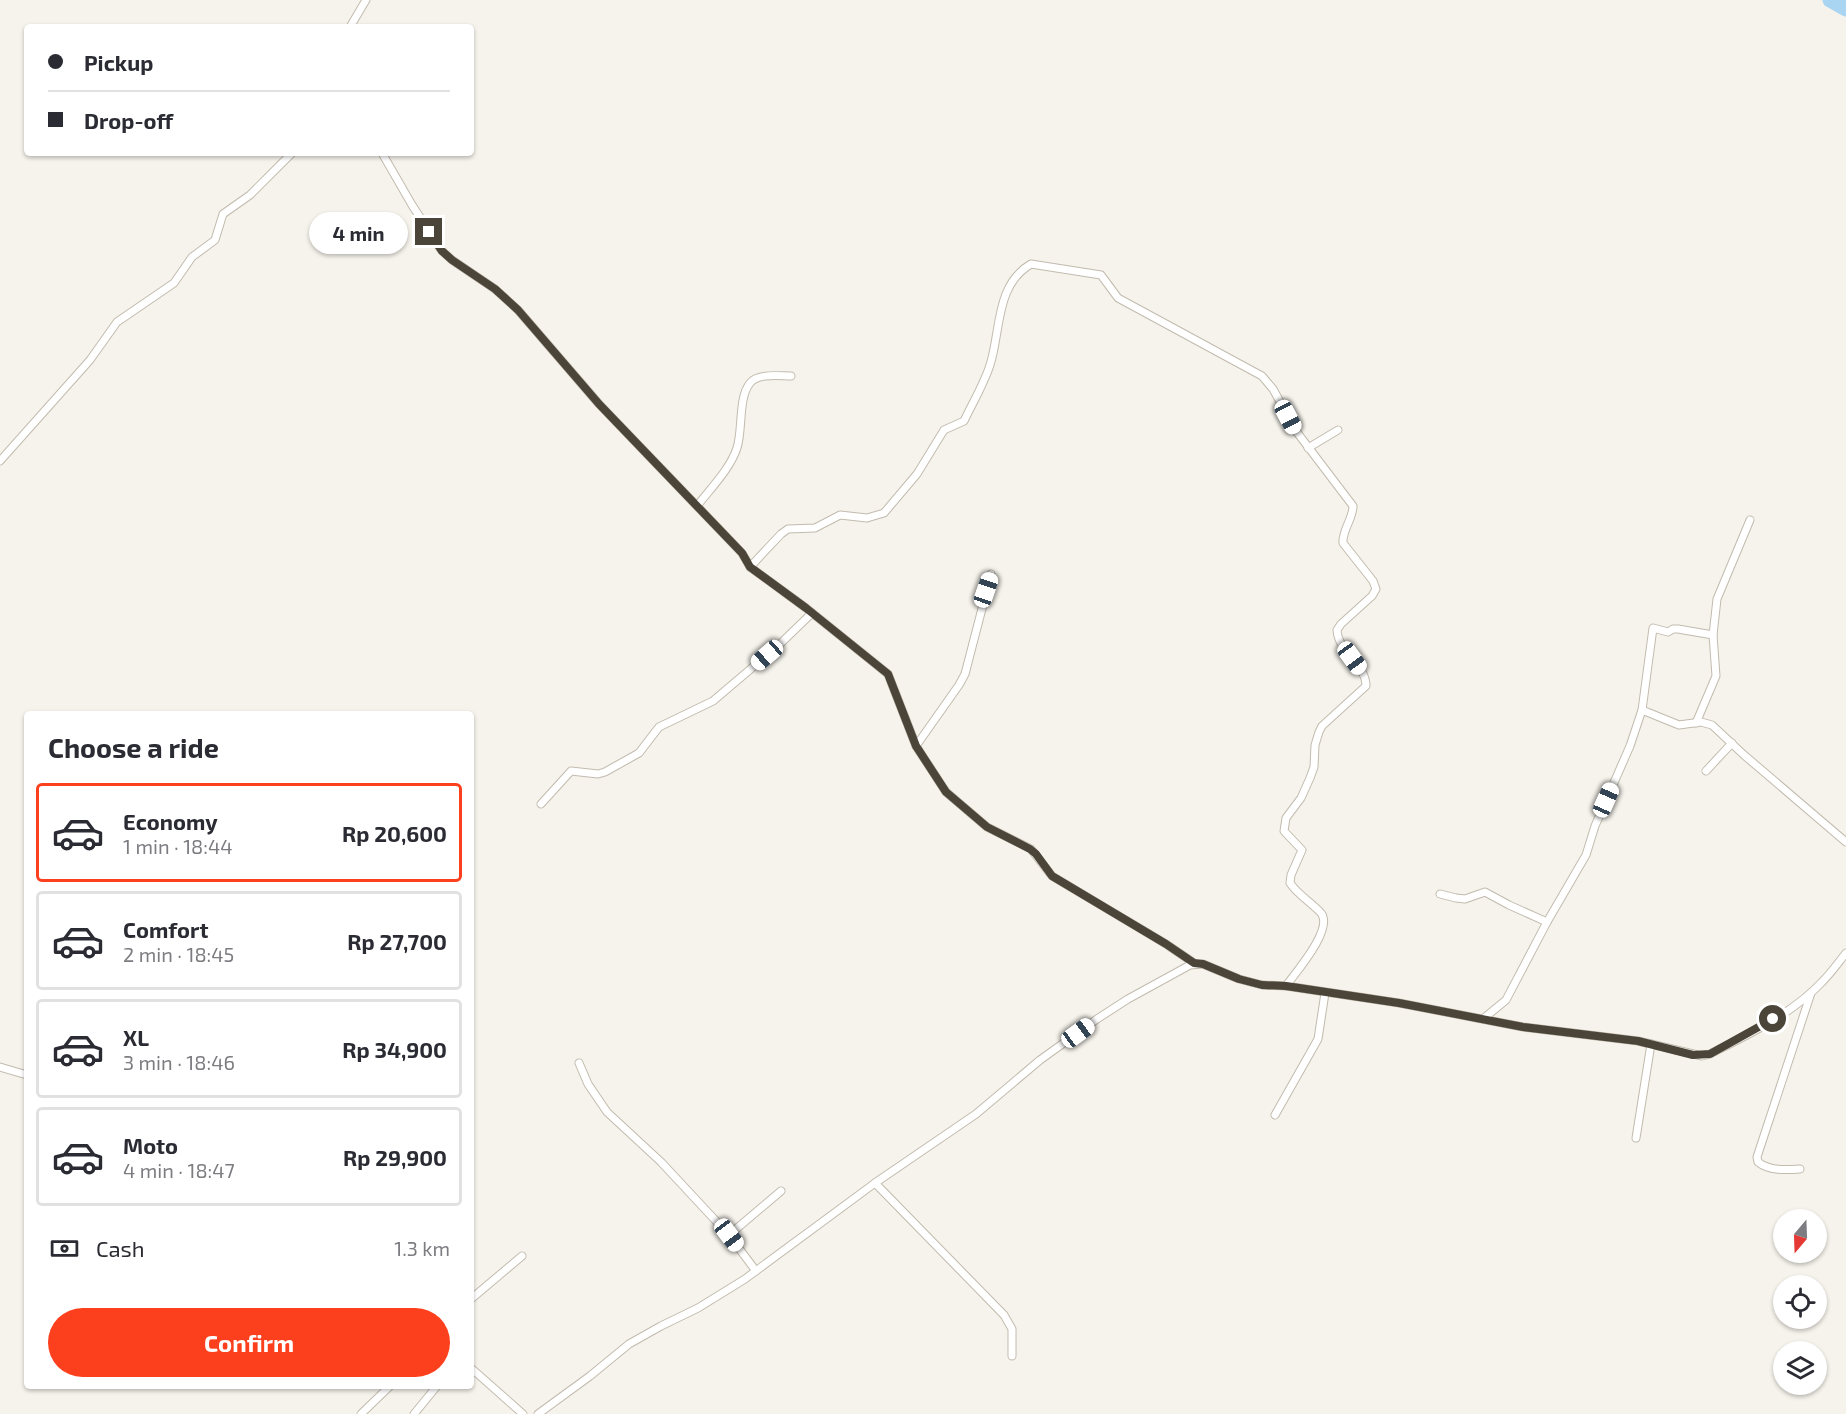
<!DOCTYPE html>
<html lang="en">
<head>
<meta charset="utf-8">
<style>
	:root { --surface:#fff; --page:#f2f2f3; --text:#2b2b33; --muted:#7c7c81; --line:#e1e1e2; --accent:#fc3f1d }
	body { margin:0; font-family:"Exo 2",sans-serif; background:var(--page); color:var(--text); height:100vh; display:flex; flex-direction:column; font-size:22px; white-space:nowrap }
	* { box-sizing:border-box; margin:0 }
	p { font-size:20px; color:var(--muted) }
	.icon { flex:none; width:33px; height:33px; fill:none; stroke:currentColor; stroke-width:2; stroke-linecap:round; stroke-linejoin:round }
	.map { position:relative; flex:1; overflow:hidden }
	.details { position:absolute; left:24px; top:711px; width:450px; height:678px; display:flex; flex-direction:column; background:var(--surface); border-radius:6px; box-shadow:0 2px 4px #0004 }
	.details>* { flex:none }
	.hud { position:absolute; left:24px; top:24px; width:450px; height:132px; border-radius:6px; box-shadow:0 2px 4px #0004; display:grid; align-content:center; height:132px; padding:0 24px; background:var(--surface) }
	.needle { width:39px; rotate:199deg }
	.fabs { position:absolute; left:1773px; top:1209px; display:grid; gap:12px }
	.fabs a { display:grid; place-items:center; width:54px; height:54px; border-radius:50%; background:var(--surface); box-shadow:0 2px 4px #0004; font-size:30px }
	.end { position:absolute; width:27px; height:27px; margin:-14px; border:8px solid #4b4439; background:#fff; box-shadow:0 0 0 3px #fff }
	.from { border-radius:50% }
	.bubble { position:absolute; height:42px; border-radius:21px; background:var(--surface); box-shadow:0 2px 4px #0004; font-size:20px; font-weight:700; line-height:42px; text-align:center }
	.car { position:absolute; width:18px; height:36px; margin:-18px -9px; border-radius:8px; box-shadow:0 0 4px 2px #0007; background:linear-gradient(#fff 24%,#345 0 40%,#fff 0 76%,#345 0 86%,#fff 0) }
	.hud b { display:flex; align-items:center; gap:21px; height:57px; font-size:22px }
	.hud b+b { border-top:2px solid var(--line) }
	.hud i { width:15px; height:15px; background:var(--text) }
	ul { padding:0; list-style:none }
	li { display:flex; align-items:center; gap:18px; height:99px; margin:0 12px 9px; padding:0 12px; border:3px solid var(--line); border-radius:6px }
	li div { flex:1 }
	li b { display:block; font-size:22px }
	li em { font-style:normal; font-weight:700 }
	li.current { border-color:var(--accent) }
	li>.icon { width:54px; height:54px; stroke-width:1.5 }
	h2 { padding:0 24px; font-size:27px; line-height:72px }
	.pay { display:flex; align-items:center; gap:15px; height:66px; padding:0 24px; font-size:22px }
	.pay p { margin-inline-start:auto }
	.cta { display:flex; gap:12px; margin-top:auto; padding:12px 24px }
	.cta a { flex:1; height:69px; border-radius:36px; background:var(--accent); color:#fff; font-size:24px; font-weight:700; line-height:69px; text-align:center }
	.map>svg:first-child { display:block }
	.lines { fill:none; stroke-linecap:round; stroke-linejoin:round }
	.river { stroke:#a9d4f2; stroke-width:15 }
	.street-casing { stroke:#c2bbae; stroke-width:9 }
	.street { stroke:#fff; stroke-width:7 }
	.route { stroke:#4b4439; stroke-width:8 }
</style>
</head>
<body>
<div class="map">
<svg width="1846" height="1414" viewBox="0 0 1846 1414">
	<rect width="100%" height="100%" fill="#f6f3ec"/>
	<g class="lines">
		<!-- river -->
		<path class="river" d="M1830,0L1846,9"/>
		<!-- street casing -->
		<g class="street-casing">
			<g id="street">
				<path d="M350,27L366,0"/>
				<path d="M382,153L412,205L442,251L452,260L495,289L518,310L599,404L742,553L750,567L806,608L888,674L916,746L946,792L987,827L1031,849L1052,876L1166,944L1194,963"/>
				<path d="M1308,448L1338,430"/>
				<path d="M0,461L90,360L117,322L174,283L192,257L215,240L223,214L250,195L292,153"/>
				<path d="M697,506C711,488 730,469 737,448C743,429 738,398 750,383C758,373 779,376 791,376"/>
				<path d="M750,567L781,534L788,529L815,528L840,515L867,518L884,513L917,474L944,430L964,421C973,402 984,384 990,365C1001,331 995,285 1031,264L1101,275L1118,298L1262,376L1273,389L1296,431L1353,506C1353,519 1342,530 1343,543L1373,581L1376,589L1372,596L1341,624L1337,630C1338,652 1366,664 1366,686L1322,726L1319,732L1315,745L1314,767L1310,778L1301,798L1286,818L1284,831L1302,850L1291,875L1290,883C1298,895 1311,902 1321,913C1334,929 1296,972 1286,986"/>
				<path d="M1642,710L1679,725L1701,722L1712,725L1744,755L1846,842"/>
				<path d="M1696,723L1716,676L1713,635L1717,599L1750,520"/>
				<path d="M916,746L959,685L965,674L991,574"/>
				<path d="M1706,771L1732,743"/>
				<path d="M541,804L571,771L598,774L605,772L639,753L659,727L713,701L780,644L812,613"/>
				<path d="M1440,894L1456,898L1465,899L1485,892L1509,905L1547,922"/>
				<path d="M1483,1019L1506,1000L1547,922L1586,855L1595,826L1630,746L1642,710L1653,628L1668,632L1673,629H1678L1713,635"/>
				<path d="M579,1063L588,1084L607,1112L661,1162L729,1235L756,1271"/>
				<path d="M0,1067L27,1075"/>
				<path d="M1275,1115L1318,1039L1325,993"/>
				<path d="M1636,1138L1651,1044"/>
				<path d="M1800,1169C1786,1170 1769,1171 1758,1162L1757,1157L1811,993"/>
				<path d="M875,1183L1004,1315L1012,1329V1356"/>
				<path d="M729,1235L781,1191"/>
				<path d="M471,1299L522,1256"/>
				<path d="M471,1368L523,1414"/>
				<path d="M361,1414L390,1386"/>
				<path d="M414,1414L437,1386"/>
				<path d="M538,1414L590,1376L629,1344L661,1326L698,1308L745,1279L875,1183L976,1114L1040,1060L1097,1019L1128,999L1190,965L1203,964L1239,979L1262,985L1286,986L1399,1003L1523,1027L1638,1041L1702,1056L1710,1054C1749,1034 1792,1014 1822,982C1831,973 1838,963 1846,953"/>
			</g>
		</g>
		<!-- street -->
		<use href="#street" class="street"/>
	</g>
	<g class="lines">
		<!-- route -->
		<path class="route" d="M429,232L442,251L452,260L495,289L518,310L599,404L742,553L750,567L806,608L888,674L916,746L946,792L987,827L1030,849L1036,854L1052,876L1166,944L1194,963L1203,964L1239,979L1262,985L1286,986L1399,1003L1523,1027L1638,1041L1693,1055L1710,1054L1773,1019"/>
	</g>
</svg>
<div class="fabs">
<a><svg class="needle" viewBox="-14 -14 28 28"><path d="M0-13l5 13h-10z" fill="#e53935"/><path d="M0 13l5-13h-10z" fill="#7c7c81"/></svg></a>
<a><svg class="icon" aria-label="locate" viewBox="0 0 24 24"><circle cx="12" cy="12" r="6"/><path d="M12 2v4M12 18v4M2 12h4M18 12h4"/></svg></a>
<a><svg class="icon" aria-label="layers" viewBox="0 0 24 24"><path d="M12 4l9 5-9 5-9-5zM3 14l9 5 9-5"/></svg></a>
</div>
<i class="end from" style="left:1773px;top:1019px"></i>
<i class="end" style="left:429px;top:232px"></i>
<div class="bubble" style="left:309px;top:212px;width:99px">4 min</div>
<i class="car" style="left:1288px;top:417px;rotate:152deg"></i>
<i class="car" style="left:986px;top:590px;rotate:19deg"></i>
<i class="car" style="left:767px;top:655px;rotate:229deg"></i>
<i class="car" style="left:1352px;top:658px;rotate:144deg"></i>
<i class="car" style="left:1606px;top:800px;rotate:24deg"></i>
<i class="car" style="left:1078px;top:1033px;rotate:54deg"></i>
<i class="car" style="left:729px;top:1235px;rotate:143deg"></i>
<div class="hud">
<b><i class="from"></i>Pickup</b>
<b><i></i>Drop-off</b>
</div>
<section class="details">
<h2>Choose a ride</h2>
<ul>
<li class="current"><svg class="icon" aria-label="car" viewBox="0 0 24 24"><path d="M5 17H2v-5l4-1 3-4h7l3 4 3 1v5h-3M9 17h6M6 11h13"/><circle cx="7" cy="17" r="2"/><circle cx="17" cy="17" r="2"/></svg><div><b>Economy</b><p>1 min · 18:44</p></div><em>Rp 20,600</em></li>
<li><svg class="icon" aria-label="car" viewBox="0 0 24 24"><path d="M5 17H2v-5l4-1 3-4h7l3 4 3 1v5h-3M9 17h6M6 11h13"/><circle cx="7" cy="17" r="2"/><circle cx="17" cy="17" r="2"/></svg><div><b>Comfort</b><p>2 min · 18:45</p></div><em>Rp 27,700</em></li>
<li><svg class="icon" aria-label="car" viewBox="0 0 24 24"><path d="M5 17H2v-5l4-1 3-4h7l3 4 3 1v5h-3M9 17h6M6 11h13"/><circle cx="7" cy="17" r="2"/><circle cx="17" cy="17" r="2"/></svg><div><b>XL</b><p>3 min · 18:46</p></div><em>Rp 34,900</em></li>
<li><svg class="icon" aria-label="car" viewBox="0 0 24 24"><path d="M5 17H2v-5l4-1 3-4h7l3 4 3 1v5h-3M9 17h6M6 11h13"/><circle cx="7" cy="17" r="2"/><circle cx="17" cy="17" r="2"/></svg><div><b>Moto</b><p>4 min · 18:47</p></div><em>Rp 29,900</em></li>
</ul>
<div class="pay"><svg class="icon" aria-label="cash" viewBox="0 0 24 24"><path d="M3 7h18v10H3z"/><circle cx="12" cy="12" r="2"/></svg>Cash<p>1.3 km</p></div>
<div class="cta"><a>Confirm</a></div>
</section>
</div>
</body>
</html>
